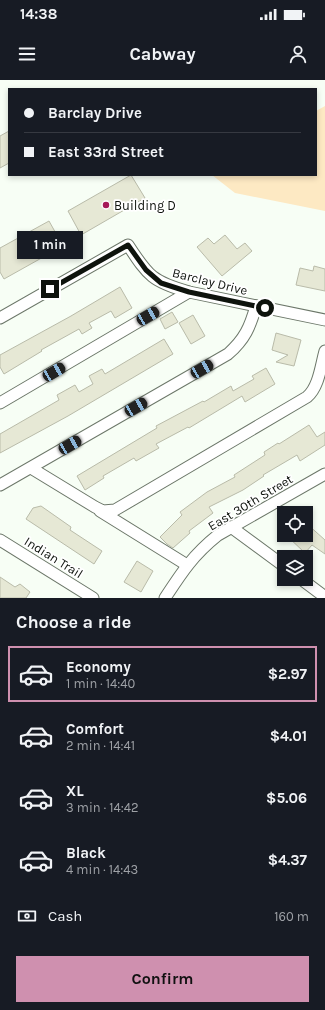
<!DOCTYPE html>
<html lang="en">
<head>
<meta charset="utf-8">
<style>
	:root { --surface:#171b24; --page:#242831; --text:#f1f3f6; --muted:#9ea1a6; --line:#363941; --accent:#cf90af }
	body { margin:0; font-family:Karla,sans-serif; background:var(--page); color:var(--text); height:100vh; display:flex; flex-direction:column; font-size:15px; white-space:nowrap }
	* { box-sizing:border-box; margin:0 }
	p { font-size:13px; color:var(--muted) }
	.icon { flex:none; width:22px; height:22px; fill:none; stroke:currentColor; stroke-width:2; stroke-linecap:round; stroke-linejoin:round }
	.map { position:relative; height:518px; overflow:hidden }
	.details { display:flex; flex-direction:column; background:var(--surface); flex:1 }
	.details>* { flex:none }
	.hud { position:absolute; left:8px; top:8px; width:309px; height:88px; border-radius:0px; box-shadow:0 2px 6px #0003; display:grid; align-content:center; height:88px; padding:0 16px; background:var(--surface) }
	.controls { position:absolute; left:277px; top:426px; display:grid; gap:8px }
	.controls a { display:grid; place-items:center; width:36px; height:36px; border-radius:0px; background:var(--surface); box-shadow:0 2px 6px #0003; font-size:20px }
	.end { position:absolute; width:18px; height:18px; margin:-9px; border:5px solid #0e130d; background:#fff; box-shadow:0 0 0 2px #fff }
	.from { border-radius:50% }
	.bubble { position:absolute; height:28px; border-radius:0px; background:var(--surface); box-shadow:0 2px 6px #0003; font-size:13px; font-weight:700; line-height:28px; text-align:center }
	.car { position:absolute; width:12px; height:24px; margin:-12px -6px; border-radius:5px; box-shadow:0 0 3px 1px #0007; background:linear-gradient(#222 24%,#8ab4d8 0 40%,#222 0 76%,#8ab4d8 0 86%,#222 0) }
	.hud b { display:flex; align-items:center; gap:14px; height:38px; font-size:15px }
	.hud b+b { border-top:1px solid var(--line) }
	.hud i { width:10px; height:10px; background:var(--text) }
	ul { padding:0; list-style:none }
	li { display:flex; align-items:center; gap:12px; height:56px; margin:0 8px 6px; padding:0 8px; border:2px solid transparent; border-radius:0px }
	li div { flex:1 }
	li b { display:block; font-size:15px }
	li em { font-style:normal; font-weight:700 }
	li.current { border-color:var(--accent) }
	li>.icon { width:36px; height:36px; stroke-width:1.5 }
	h2 { padding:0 16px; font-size:18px; line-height:48px }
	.pay { display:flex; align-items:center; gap:10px; height:44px; padding:0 16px; font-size:15px }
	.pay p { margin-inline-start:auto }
	.button { display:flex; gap:8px; margin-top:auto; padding:8px 16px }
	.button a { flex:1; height:46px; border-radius:0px; background:var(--accent); color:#111; font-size:16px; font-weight:700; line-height:46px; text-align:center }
	.status { display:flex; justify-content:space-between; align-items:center; height:28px; padding:0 20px; background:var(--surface); direction:ltr }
	.status svg { height:11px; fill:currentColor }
	header { display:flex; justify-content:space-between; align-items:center; height:52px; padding:0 16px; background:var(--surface); font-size:18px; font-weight:700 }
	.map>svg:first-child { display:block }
	.green { fill:#fde9c3 }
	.building { fill:#e6e8d5; stroke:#b9bba9 }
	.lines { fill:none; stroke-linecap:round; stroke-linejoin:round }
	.minor-casing { stroke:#6c7769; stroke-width:13 }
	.minor { stroke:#fff; stroke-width:11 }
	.route { stroke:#0e130d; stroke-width:5 }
	.poi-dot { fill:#a61758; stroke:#fff; stroke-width:1.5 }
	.labels { text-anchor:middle; stroke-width:3.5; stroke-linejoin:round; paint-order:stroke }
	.poi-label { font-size:13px; fill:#0e130d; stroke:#fff; text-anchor:start }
	.street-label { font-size:13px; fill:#0e130d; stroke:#fff }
</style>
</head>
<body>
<div class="status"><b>14:38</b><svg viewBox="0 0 49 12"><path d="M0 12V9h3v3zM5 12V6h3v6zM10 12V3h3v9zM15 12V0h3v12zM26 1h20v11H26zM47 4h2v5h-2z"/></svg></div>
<header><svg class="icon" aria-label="menu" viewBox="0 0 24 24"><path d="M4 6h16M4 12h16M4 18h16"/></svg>Cabway<svg class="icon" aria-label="person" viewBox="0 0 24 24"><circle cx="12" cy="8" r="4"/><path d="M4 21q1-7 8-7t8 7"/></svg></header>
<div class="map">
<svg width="325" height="518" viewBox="0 0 325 518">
	<rect width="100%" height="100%" fill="#f7fef5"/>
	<!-- green -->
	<path class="green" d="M325,26V131L235,113L212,95H316V31Z"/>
	<!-- building -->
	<g class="building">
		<path d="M9,51V83L0,88V56Z"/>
		<path d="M131,95L145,118L81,155L68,131Z"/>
		<path d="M49,141L63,166L4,199L0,192V168Z"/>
		<path d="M225,155L237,169L245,163L252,171L222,196L197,167L208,158L214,164Z"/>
		<path d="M314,186L325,189V211L296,205L300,188L313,191Z"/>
		<path d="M120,207L132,228L115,238L111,231L89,243L92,248L82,254L79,249L41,270L42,271L4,294L0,287V275L71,236Z"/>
		<path d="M172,232L178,242L165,249L160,239Z"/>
		<path d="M193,235L205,256L191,264L179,243Z"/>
		<path d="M276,253L301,260L294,286L276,282L288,275L272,270Z"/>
		<path d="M164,259L173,274L68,336L0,373V354L59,320L57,315L75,305L79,312L93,304L89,296L102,289L105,294Z"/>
		<path d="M266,288L275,304L245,322L242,316L189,348L188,347L156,364L159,368L136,381L134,378L103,396L104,398L85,410L77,396L157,348L156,346L203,321L204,322L231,306L233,311L254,299L252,296Z"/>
		<path d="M309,345L317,357L325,352V365L300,381L297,375L263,395L264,396L243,410L209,427L213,433L189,451L190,453L173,468L167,464L160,457L182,435L180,432L207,412L235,397L234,395L265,375L264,372L278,363L279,364Z"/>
		<path d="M41,426L71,447L70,450L102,471L94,484L26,439L33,428Z"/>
		<path d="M306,443L325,460V474L312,465L305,473L286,455H306Z"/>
		<path d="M137,481L153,491L141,512L124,502Z"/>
		<path d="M0,497L15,507L20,504L30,512L26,518H0Z"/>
	</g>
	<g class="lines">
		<!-- minor casing -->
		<g class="minor-casing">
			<g id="minor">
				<path d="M0,238L128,165C148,196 153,202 189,212L325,240"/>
				<path d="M0,323L189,212"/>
				<path d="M31,388L95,427L103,431L115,430L307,317C319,307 321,285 325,271"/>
				<path d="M0,405L228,274C245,259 250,247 256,226"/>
				<path d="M100,431L187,485"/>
				<path d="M231,447L284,486"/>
				<path d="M0,460L93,518"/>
				<path d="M301,499L325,517"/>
				<path d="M165,518C182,492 193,475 218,455L325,394"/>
			</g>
		</g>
		<!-- minor -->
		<use href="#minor" class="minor"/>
	</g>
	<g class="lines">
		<!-- route -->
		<path class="route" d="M50,209L128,165L146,190L161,203L189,212L265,228"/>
	</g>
	<!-- markers -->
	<circle class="poi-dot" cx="106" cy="125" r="4"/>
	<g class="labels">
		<!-- poi labels -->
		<g class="poi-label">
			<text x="114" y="130">Building D</text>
		</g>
		<!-- street labels -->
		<g class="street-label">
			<text transform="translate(210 201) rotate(14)" y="5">Barclay Drive</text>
			<text transform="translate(250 422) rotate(-31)" y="5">East 30th Street</text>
			<text transform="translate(54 477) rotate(32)" y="5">Indian Trail</text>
		</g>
	</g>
</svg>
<div class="controls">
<a><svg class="icon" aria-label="locate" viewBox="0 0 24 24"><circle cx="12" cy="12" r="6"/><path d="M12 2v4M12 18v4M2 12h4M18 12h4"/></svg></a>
<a><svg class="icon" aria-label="layers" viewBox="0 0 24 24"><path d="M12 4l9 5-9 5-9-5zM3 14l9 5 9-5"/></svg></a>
</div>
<i class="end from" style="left:265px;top:228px"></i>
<i class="end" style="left:50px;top:209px"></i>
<div class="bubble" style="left:17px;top:151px;width:66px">1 min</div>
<i class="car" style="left:148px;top:236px;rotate:60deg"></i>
<i class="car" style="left:202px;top:289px;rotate:60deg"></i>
<i class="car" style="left:54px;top:292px;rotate:60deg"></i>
<i class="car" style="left:136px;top:327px;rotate:60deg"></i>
<i class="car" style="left:70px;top:365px;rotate:60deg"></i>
<div class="hud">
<b><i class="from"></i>Barclay Drive</b>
<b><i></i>East 33rd Street</b>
</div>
</div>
<section class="details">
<h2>Choose a ride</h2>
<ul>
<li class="current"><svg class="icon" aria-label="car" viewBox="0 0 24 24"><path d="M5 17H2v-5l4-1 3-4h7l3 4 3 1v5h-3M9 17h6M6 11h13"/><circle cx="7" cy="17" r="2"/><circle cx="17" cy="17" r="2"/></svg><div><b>Economy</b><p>1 min · 14:40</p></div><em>$2.97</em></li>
<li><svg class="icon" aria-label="car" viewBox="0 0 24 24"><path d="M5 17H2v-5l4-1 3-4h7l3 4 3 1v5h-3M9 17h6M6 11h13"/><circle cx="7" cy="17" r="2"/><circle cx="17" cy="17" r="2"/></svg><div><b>Comfort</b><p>2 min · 14:41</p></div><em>$4.01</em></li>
<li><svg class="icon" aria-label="car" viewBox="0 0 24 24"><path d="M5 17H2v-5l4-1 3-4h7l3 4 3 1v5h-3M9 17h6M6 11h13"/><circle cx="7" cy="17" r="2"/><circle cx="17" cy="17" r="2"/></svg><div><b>XL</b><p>3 min · 14:42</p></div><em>$5.06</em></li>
<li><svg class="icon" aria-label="car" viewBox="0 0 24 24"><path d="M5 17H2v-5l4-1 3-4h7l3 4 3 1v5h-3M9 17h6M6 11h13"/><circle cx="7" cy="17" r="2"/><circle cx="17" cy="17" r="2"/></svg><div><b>Black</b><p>4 min · 14:43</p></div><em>$4.37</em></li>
</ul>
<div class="pay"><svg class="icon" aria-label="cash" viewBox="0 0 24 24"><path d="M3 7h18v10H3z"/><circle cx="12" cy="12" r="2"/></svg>Cash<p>160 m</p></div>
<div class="button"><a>Confirm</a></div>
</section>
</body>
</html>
